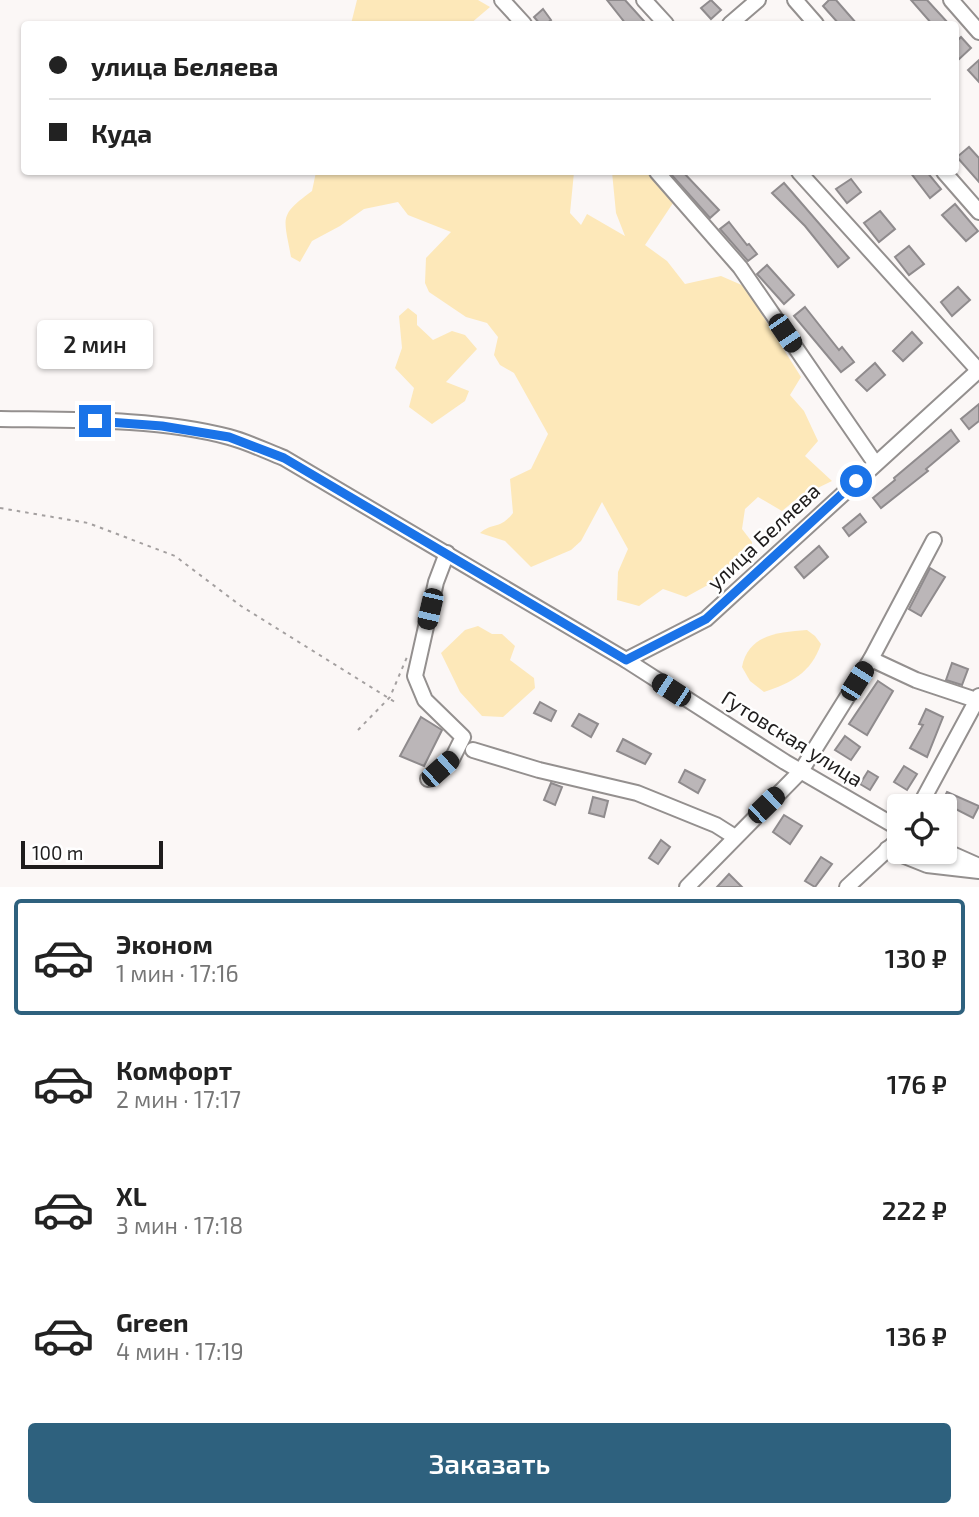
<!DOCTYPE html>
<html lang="ru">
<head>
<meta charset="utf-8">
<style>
	:root { --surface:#fff; --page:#f6f6f6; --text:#222; --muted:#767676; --line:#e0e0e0; --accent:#2e617e }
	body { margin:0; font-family:"Exo 2",sans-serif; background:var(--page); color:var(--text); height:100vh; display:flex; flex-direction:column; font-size:26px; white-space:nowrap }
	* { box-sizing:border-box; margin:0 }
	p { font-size:23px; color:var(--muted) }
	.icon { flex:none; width:38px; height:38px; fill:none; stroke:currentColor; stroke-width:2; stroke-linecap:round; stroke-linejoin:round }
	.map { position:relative; height:887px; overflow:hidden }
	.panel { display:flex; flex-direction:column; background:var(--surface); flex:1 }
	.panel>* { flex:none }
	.hud { position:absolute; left:21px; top:21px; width:938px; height:154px; border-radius:7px; box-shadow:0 2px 5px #0004; display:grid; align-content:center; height:154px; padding:0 28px; background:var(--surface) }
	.controls { position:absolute; left:887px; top:794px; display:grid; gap:14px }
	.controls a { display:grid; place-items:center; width:70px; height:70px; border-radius:7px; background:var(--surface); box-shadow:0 2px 5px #0004; font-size:35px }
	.scale { position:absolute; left:21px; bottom:18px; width:142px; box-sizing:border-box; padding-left:7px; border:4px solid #1e1c1c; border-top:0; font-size:19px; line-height:24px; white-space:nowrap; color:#1e1c1c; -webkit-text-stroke:5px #fff; paint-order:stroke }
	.end { position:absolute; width:32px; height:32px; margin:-16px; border:9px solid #1a73e8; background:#fff; box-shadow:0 0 0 4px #fff }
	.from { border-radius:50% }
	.bubble { position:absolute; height:49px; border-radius:7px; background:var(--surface); box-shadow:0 2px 5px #0004; font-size:23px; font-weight:600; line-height:49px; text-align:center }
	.car { position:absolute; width:21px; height:42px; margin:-21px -10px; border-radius:9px; box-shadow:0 0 5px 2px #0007; background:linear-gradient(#222 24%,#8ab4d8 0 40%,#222 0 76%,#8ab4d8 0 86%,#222 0) }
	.hud b { display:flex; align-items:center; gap:24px; height:66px; font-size:26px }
	.hud b+b { border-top:2px solid var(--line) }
	.hud i { width:18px; height:18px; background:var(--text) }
	ul { padding:12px 0 0; list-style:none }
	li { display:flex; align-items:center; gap:21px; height:116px; margin:0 14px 10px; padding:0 14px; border:4px solid transparent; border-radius:7px }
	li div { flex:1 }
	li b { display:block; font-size:26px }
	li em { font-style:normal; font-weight:600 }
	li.selected { border-color:var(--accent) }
	li>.icon { width:63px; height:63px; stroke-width:1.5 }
	.cta { display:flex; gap:14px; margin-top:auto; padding:14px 28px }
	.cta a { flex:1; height:80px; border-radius:7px; background:var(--accent); color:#fff; font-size:28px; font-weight:600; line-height:80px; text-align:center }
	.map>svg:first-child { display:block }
	.green { fill:#fde8b9 }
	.building { fill:#bbb6b8; stroke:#8f8b8d; stroke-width:2 }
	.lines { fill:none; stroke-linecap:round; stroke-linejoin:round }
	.minor-casing { stroke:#94908f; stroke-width:18 }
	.path { stroke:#a4a0a0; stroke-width:2; stroke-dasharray:3.5 5; stroke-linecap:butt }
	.minor { stroke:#fff; stroke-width:14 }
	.route { stroke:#1a73e8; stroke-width:9 }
	.labels { text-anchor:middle; stroke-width:5; stroke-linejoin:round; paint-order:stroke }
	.street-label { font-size:21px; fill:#1e1c1c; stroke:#fff }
</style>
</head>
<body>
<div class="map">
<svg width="979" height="887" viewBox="0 0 979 887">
	<rect width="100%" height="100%" fill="#fbf7f6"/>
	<!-- green -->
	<g class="green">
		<path d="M357,0H478L490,7L470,24H351Z"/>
		<path d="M316,172H574L570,213L581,225L587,214L625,236L616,213L612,172H647L673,203L645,245L667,261L685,284L721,276L744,286L801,377L790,395L804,411L818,441L805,456L832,481L799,497L782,511L758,497L745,509L742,529L752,542V553L726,575L686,597L663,589L639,606L617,600L618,572L628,549L602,502L581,541L571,550L531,567L505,541L480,533C493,522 500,530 513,513L510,479L531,469L548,434L514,373L500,365L494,355L498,337L487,323L466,317L429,292L425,283L426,258L451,232L408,215L398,202L364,209L340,226L312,241L300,262L291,257C284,217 278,216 312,191Z"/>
		<path d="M408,308L417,315V325L433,340L452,331L465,335L477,349L446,382L469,391L465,401L432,424L409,407L414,388L395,368L402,348L399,316Z"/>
		<path d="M478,626L492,634H502L515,646L510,660L534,678L535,688L503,717L482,716L460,692L441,653L465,630Z"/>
		<path d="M807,630L815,636L821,644C811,673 791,683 764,692L750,681L742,667C748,635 778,632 807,630Z"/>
	</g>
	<!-- building -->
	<g class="building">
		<path d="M607,0H625L644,21L640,24H626Z"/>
		<path d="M711,0L721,10L711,19L701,8Z"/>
		<path d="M829,0H836L857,24H839L823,6Z"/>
		<path d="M911,0H927L949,24H932Z"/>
		<path d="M543,9L551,20L546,24H540L534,17Z"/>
		<path d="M961,37L971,48L956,62V42Z"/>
		<path d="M979,60V82L968,70Z"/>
		<path d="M969,147L979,158V182L957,157Z"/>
		<path d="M669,172H683L719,210L710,218Z"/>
		<path d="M910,172H927L941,189L930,198Z"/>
		<path d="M851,179L861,192L847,203L836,189Z"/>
		<path d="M784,183L849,258L838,267L805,226L772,193Z"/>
		<path d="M955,204L978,231L966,241L942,215Z"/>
		<path d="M880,211L895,229L879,242L864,223Z"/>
		<path d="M729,222L747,245L749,244L757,254L748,261L720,229Z"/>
		<path d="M909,246L924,264L909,275L895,257Z"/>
		<path d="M767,265L794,295L784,304L757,274Z"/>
		<path d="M958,287L970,300L952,316L941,302Z"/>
		<path d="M805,307L839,350L842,347L854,362L841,372L794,316Z"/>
		<path d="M912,332L922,343L903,361L893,351Z"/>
		<path d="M875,363L885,375L867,391L856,380Z"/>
		<path d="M979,404V421L969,429L961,419Z"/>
		<path d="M951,430L959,441L926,469L928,471L881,508L873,498L895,480L894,478Z"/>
		<path d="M860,514L866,522L849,536L843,528Z"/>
		<path d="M819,546L828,557L804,578L795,567Z"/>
		<path d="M930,568L945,577L921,616L909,609Z"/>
		<path d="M952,663L968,669L962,685L946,680Z"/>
		<path d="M878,681L893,691L867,735L849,724Z"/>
		<path d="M540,702L556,711L551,721L534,713Z"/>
		<path d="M926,709L943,717L927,757L910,748L923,725L919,724Z"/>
		<path d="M579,714L598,724L591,737L572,726Z"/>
		<path d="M421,717L442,730L424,766L400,756Z"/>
		<path d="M845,736L860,747L851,760L835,750Z"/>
		<path d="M623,739L651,754L645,764L617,751Z"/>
		<path d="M904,766L917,774L907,790L894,782Z"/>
		<path d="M685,770L705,780L698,793L679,782Z"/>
		<path d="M868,771L878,777L870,790L860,784Z"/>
		<path d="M551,783L562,787L555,805L544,800Z"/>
		<path d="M947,792L979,806L973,818L942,802Z"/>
		<path d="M593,797L608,801L604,817L589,813Z"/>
		<path d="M784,815L802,826L790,844L773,832Z"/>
		<path d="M661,840L670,847L658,864L649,858Z"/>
		<path d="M821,857L832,864L815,887L805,881Z"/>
		<path d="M729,874L742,887H717Z"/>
	</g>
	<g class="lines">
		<!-- minor casing -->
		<g class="minor-casing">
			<g id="minor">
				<path d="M502,0L524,24"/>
				<path d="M644,0L666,24"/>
				<path d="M795,0L816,24"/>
				<path d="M951,0L979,32"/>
				<path d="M730,24L758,0"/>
				<path d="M657,172L740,267L875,463"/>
				<path d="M799,172L979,371"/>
				<path d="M944,172L979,212"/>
				<path d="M0,419C74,420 157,418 229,437C248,442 266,451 284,458L626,660L785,762L900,829"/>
				<path d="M871,659L934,540"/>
				<path d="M626,660L706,619L979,370"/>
				<path d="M473,750L539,770L637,793L716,825L735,837"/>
				<path d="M428,779L452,759L463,737L425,700L415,676L436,582L447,553"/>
				<path d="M919,807L979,696"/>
				<path d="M887,849L927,865L979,871"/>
				<path d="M945,851L979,866"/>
				<path d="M687,887L801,771L871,659L916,680L979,701"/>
				<path d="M847,887L900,838"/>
			</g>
		</g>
		<!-- path -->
		<g class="path">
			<path d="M0,508L88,523L175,556L241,606L398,704"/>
			<path d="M358,730L390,697L407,657"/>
		</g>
		<!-- minor -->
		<use href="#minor" class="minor"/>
	</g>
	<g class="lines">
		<!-- route -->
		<path class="route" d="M95,421L162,426L229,437L284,458L626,660L706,619L856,481"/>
	</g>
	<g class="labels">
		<!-- street labels -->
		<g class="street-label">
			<text transform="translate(764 537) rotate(-43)" y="7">улица Беляева</text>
			<text transform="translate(792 739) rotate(32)" y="7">Гутовская улица</text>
		</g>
	</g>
</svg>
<div class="controls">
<a><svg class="icon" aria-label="locate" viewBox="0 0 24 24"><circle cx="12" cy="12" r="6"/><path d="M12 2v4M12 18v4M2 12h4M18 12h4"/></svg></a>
</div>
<div class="scale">100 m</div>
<i class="end from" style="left:856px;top:481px"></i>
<i class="end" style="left:95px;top:421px"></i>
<div class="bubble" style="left:37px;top:320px;width:116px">2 мин</div>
<i class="car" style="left:785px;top:333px;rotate:146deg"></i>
<i class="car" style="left:430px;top:609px;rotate:193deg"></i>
<i class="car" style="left:857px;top:681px;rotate:32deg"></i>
<i class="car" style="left:671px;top:690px;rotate:303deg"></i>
<i class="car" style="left:440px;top:769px;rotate:48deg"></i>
<i class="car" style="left:766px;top:805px;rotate:46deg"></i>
<div class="hud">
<b><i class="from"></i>улица Беляева</b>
<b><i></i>Куда</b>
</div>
</div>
<section class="panel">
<ul>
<li class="selected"><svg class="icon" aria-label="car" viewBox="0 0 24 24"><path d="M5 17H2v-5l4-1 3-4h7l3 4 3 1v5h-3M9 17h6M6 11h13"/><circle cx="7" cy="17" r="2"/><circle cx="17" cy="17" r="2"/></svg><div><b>Эконом</b><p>1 мин · 17:16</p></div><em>130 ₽</em></li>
<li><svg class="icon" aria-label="car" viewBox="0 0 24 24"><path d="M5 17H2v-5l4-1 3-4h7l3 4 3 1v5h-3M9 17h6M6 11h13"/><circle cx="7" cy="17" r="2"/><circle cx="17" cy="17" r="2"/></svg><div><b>Комфорт</b><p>2 мин · 17:17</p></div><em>176 ₽</em></li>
<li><svg class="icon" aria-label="car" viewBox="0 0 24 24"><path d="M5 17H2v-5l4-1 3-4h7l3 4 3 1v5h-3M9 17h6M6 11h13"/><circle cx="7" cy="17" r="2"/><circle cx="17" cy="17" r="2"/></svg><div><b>XL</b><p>3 мин · 17:18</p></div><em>222 ₽</em></li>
<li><svg class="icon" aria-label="car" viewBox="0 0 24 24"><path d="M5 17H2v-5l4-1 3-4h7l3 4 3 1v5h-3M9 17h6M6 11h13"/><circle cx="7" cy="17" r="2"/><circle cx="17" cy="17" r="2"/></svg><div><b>Green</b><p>4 мин · 17:19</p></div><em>136 ₽</em></li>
</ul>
<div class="cta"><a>Заказать</a></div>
</section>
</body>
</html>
